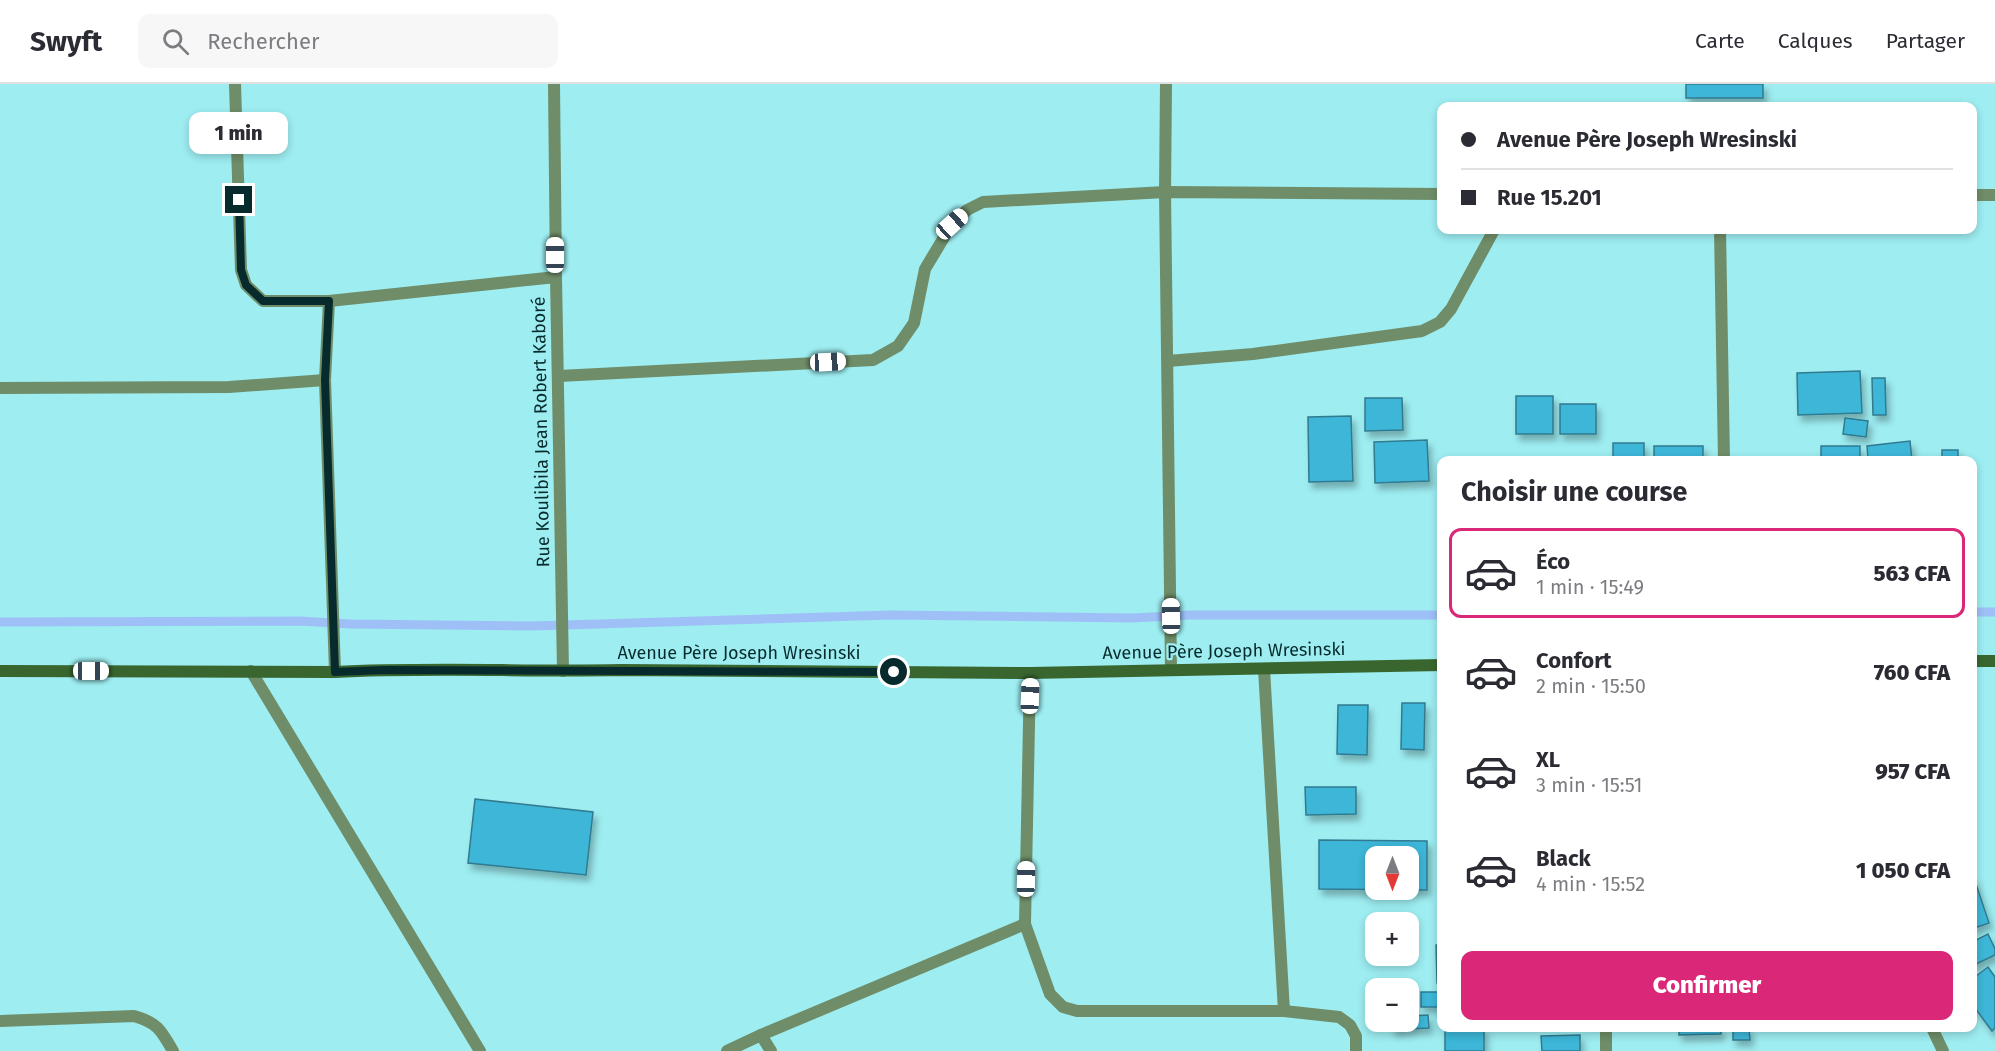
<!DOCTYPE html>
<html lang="fr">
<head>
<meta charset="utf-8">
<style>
	:root { --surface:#fff; --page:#f7f7f7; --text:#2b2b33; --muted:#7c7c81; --line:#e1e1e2; --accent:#db2777 }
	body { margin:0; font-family:"Fira Sans",sans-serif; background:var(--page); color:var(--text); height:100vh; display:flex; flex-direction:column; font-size:22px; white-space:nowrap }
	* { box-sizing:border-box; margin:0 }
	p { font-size:20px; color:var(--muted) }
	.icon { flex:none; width:33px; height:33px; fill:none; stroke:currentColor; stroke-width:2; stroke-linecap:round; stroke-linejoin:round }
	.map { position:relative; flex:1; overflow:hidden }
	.details { position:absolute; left:1437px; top:372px; width:540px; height:576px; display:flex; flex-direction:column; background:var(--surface); border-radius:12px; box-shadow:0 3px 9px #0003 }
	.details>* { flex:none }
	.top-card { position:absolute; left:1437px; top:18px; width:540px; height:132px; border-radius:12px; box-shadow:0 3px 9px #0003; display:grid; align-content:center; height:132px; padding:0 24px; background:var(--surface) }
	.needle { width:39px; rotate:180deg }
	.buttons { position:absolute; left:1365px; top:762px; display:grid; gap:12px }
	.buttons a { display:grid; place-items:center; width:54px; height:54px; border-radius:12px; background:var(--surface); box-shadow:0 3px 9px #0003; font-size:30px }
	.end { position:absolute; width:27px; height:27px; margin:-14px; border:8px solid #072b2d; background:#fff; box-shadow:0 0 0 3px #fff }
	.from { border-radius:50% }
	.bubble { position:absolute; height:42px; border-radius:12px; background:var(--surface); box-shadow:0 3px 9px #0003; font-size:20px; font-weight:800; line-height:42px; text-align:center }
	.car { position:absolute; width:18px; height:36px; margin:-18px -9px; border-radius:8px; box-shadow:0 0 4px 2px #0007; background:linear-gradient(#fff 24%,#345 0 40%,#fff 0 76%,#345 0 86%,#fff 0) }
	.top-card b { display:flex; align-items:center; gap:21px; height:57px; font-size:22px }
	.top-card b+b { border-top:2px solid var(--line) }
	.top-card i { width:15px; height:15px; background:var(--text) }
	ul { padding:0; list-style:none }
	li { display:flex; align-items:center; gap:18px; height:90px; margin:0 12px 9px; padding:0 12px; border:3px solid transparent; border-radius:12px }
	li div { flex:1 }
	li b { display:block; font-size:22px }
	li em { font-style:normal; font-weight:800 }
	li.on { border-color:var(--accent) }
	li>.icon { width:54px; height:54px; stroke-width:1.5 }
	h2 { padding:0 24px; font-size:27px; line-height:72px }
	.action { display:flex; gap:12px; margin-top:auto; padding:12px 24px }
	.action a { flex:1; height:69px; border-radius:12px; background:var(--accent); color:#fff; font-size:24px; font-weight:800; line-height:69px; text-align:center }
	header { display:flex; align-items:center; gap:36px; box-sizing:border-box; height:84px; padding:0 30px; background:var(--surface); border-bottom:2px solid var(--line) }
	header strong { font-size:28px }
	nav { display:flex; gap:33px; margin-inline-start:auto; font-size:21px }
	.search { width:420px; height:54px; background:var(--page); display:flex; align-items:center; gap:15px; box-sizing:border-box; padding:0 21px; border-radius:12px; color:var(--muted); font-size:22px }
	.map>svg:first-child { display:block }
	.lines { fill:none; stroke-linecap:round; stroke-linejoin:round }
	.stream { stroke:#9ec0f7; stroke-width:9 }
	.building { fill:#3cb6d7; stroke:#317a8f; stroke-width:1.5; fill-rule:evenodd; filter:url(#shadow) }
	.street { stroke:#6f8d68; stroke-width:12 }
	.secondary { stroke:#39662f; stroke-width:12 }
	.route { stroke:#072b2d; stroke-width:8 }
	.labels { text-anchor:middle; stroke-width:4.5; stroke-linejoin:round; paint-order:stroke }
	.street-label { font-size:18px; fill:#072b2d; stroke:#9dedf1 }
</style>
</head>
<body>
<header>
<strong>Swyft</strong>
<div class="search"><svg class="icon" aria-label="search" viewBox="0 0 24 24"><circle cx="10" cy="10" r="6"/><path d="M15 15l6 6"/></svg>Rechercher</div>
<nav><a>Carte</a><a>Calques</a><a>Partager</a></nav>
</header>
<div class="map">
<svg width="1995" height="967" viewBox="0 0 1995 967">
	<defs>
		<filter id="shadow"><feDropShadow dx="3.5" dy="6" stdDeviation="3" flood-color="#0004"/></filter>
	</defs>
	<rect width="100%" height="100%" fill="#9dedf1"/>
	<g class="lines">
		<!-- stream -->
		<g class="stream">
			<path d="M1972,528H1995"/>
			<path d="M0,538L300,537L350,540L532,542L891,531L1132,534L1190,531H1442"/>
		</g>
	</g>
	<!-- building -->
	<g class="building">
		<rect x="1686" y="0" width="77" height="14"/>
		<path d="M1860,287L1862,329L1798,331L1797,289Z"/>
		<path d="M1872,294H1885L1886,331H1873Z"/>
		<rect x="1516" y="312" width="37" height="38"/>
		<path d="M1365,314H1402L1403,346L1365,347Z"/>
		<rect x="1560" y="320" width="36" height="30"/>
		<path d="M1351,332L1353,397L1309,398L1308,333Z"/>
		<path d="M1845,334L1868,337L1866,353L1843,350Z"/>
		<path d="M1427,356L1429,397L1375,399L1374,358Z"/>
		<path d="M1910,357L1912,376H1868L1867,362Z"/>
		<rect x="1613" y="359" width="31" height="17"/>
		<rect x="1654" y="362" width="49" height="14"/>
		<rect x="1821" y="362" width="39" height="14"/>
		<rect x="1942" y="366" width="16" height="10"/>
		<path d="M1402,619H1425L1424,666L1401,665Z"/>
		<path d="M1338,621H1368L1367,671L1337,670Z"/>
		<path d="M1305,703H1356V730L1306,731Z"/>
		<path d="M475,715L593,728L586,791L468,779Z"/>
		<path d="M1319,756L1427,757V806L1319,805ZM1376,772H1408V806H1376Z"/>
		<path d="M1972,794H1974L1989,839L1972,845Z"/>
		<path d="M1988,850L1995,865V871L1972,882V858Z"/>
		<path d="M1436,861H1442V899H1437Z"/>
		<path d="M1988,883L1995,893V944L1992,947L1972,920V895Z"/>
		<rect x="1421" y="908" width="21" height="15"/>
		<path d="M1428,931L1429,944L1392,946L1391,938H1408V932Z"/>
		<rect x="1445" y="944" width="39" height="23"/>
		<path d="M1679,944H1721V950L1679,951Z"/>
		<path d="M1733,944H1749L1750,956H1733Z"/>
		<path d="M1580,951V967H1542L1541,952Z"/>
	</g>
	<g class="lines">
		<!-- street -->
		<g class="street">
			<path d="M235,0L241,186L246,201L263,217H329L556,193"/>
			<path d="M554,0L556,193L563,587"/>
			<path d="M1166,0L1165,108L1171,586"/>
			<path d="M1972,111H1995"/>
			<path d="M1720,146L1724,376"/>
			<path d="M329,217L325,296L335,588"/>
			<path d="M1168,277L1253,270L1422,247L1440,238L1451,225L1494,146"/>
			<path d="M559,292L873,276L898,262L914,239L925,185L952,140L967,126L983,118L1165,108L1442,110"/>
			<path d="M0,304L229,303L325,296"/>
			<path d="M1264,585L1284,927"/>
			<path d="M251,587L480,967"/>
			<path d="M1025,840L1030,589"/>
			<path d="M0,937L134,932C158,939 161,946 173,967"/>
			<path d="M1606,944V967"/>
			<path d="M1932,944L1943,967"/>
			<path d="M761,951L771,967"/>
			<path d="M727,967L761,951L1025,840L1050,910L1063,923L1077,927H1284L1339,933L1350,941L1356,952V967"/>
		</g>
		<!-- secondary -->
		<g class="secondary">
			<path d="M1972,577H1995"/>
			<path d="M0,587L335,588C430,583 525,588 620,586L1030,589L1442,581"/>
		</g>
	</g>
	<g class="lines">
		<!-- route -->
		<path class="route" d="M239,116L241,186L246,201L263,217H329L325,296L335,588L384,586L894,588"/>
	</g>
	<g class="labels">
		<!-- street labels -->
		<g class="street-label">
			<text transform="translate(541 348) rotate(-91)" y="6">Rue Koulibila Jean Robert Kaboré</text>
			<text transform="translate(1224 567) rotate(-1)" y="6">Avenue Père Joseph Wresinski</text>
			<text x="739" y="575">Avenue Père Joseph Wresinski</text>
		</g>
	</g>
</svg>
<div class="buttons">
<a><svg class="needle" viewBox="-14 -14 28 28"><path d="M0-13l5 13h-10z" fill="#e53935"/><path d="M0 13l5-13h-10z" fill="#7c7c81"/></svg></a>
<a>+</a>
<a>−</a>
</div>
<i class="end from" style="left:894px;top:588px"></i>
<i class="end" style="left:239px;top:116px"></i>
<div class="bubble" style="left:189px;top:28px;width:99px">1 min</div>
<i class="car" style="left:952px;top:140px;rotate:48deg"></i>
<i class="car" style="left:555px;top:171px;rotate:0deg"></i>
<i class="car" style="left:828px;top:278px;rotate:87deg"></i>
<i class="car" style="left:1171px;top:532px;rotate:359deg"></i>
<i class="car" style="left:91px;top:587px;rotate:90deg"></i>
<i class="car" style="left:1030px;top:612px;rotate:2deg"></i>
<i class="car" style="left:1026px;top:795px;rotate:1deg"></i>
<div class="top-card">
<b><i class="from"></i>Avenue Père Joseph Wresinski</b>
<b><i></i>Rue 15.201</b>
</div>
<section class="details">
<h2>Choisir une course</h2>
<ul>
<li class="on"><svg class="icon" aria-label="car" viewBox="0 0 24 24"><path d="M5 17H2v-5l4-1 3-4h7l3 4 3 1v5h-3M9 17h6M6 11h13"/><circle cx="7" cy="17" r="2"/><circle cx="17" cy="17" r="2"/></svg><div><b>Éco</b><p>1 min · 15:49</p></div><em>563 CFA</em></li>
<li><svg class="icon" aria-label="car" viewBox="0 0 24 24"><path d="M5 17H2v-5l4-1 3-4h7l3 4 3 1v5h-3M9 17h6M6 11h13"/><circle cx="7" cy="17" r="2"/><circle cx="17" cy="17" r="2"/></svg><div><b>Confort</b><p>2 min · 15:50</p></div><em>760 CFA</em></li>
<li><svg class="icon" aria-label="car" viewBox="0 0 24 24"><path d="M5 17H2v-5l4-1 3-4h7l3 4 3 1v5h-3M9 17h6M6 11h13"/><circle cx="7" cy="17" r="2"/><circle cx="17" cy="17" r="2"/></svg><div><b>XL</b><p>3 min · 15:51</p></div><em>957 CFA</em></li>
<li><svg class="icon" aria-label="car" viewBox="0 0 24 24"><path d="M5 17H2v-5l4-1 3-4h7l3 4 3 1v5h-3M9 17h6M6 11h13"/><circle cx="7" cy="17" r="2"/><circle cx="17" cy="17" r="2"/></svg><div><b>Black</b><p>4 min · 15:52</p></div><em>1 050 CFA</em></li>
</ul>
<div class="action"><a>Confirmer</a></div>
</section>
</div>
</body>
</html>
